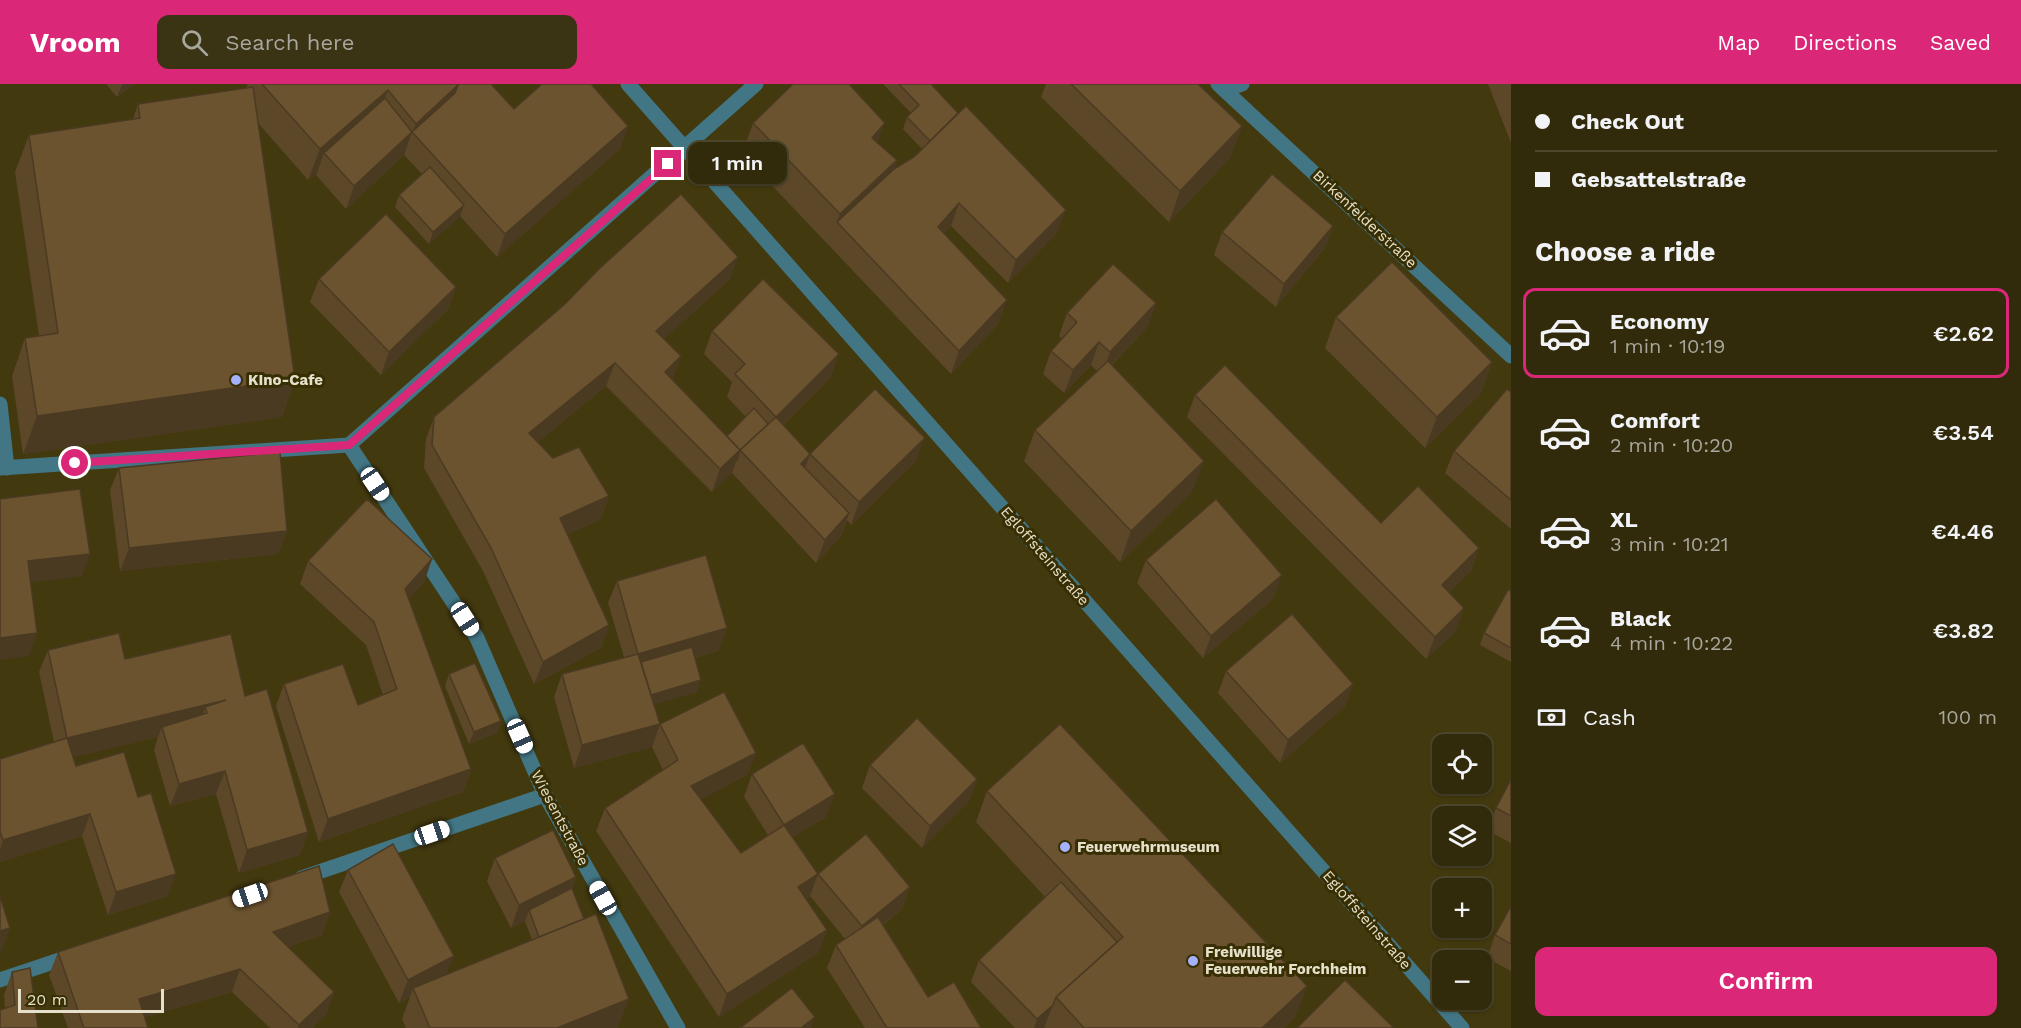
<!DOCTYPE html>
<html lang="en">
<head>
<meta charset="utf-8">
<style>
	:root { --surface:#322b0b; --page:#3a3314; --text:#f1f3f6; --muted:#a8a79d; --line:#4d472c; --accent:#db2777 }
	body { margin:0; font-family:"Work Sans",sans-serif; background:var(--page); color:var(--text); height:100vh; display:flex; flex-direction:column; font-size:22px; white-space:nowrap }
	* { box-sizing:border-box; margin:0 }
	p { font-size:20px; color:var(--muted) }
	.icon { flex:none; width:33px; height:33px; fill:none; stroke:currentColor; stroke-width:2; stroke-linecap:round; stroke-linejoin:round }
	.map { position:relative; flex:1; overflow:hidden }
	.panel { display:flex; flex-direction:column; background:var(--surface); width:510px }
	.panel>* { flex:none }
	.guide { display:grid; align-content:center; height:132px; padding:0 24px; background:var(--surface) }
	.buttons { position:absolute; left:1432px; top:650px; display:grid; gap:12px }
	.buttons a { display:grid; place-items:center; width:60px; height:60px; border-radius:12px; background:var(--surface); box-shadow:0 2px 4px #0004,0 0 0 2px var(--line); font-size:30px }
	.scale { position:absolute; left:18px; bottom:15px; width:146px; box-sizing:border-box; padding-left:6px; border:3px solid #e5e0ca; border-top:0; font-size:16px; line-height:21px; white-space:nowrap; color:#e5e0ca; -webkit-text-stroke:4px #372e03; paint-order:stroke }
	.end { position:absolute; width:27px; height:27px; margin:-14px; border:8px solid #db2777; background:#fff; box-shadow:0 0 0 3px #fff }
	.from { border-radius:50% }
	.bubble { position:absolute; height:42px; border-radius:12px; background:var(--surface); box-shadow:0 2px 4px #0004,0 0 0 2px var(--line); font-size:20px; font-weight:600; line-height:42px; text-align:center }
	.car { position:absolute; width:18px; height:36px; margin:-18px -9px; border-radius:8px; box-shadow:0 0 4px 2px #0007; background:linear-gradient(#fff 24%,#345 0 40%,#fff 0 76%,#345 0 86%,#fff 0) }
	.guide b { display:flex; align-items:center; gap:21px; height:57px; font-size:22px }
	.guide b+b { border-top:2px solid var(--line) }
	.guide i { width:15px; height:15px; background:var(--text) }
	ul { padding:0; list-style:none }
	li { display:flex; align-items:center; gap:18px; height:90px; margin:0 12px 9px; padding:0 12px; border:3px solid transparent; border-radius:12px }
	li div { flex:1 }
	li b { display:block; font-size:22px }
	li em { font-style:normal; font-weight:600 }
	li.current { border-color:var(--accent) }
	li>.icon { width:54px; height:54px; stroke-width:1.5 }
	h2 { padding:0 24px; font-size:27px; line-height:72px }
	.pay { display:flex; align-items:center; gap:15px; height:66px; padding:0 24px; font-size:22px }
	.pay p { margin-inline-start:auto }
	.primary-button { display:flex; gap:12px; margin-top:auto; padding:12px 24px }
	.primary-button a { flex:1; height:69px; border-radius:12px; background:var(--accent); color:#fff; font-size:24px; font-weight:600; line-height:69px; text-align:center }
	header { display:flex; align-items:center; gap:36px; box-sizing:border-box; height:84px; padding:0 30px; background:var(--accent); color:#fff }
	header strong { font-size:28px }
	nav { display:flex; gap:33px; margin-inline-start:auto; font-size:21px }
	.search { width:420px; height:54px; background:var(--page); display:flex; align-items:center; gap:15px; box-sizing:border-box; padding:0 21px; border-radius:12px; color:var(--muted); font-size:22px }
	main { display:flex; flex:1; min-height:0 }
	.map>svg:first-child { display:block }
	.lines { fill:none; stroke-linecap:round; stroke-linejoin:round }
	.service { stroke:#427684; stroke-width:15 }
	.minor { stroke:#427684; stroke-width:15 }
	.wall { fill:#5c4729 }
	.shaded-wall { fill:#4b3a22 }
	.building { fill:#6b5330; stroke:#4b3a22; stroke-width:1.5 }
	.route { stroke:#db2777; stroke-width:8 }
	.poi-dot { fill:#a6b1fc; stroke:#372e03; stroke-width:2 }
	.labels { text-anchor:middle; stroke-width:6; stroke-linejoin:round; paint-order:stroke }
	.street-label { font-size:15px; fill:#e5e0ca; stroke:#372e03 }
	.poi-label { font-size:15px; font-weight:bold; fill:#e5e0ca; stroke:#372e03; text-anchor:start }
</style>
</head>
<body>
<header>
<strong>Vroom</strong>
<div class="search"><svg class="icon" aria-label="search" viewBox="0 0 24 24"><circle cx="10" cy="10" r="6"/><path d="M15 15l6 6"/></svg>Search here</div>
<nav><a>Map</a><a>Directions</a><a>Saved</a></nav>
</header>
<main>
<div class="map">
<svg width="1511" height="944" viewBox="0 0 1511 944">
	<rect width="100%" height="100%" fill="#42390f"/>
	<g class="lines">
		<!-- service -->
		<path class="service" d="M0,320L7,384"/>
		<!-- minor -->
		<g class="minor">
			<path d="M628,0L1462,944"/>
			<path d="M1218,0L1511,272"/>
			<path d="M1225,6L1242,0"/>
			<path d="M349,361L477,554L545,711L678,944"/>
			<path d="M349,361L756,0"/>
			<path d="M0,384L349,361"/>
			<path d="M301,794L545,711"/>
			<path d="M0,896L74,871"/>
		</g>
	</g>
	<!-- wall -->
	<g class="wall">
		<path d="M106,0H134L117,13Z"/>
		<path d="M248,0H491L514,25L628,42L620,65L497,173L460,132L429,160L395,123L399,111L422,90L404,71L346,125L316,91L317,89L308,96L258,39L295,295L282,333L23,370L12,292L25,254L39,252L15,88L29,51L133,35L138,20L246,4Z"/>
		<path d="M883,0H931L1057,149L1008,199L951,142L944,149L999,239L951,290L742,70L753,39L877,59L897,76L894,85L914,73L922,65L903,45L907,33L911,29Z"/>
		<path d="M1046,0H1198L1242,42L1230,74L1169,138L1041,13Z"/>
		<path d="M1488,0H1511V59Z"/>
		<path d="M1333,142L1325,164L1276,223L1214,171L1222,148Z"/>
		<path d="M319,195L456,203L448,225L381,291L310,218Z"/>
		<path d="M730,195L664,255L681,272L672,296L727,352L746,333L727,313L732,298L704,270L712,247L831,293L783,341L810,370L916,377L851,441L847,436L841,452L816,479L732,389L712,408L606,302L538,358L553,374L609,412L601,435L568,450L609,541L601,564L534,600L483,487L424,384L426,355L434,333L565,220Z"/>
		<path d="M1156,219L1148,242L1112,281L1192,408L1120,478L1024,377L1035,346L1097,287L1091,281L1064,309L1043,290L1051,267L1062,255L1059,252L1067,229Z"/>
		<path d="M1336,233L1492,278L1481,309L1425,364L1325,264Z"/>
		<path d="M1511,308V445L1445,389L1454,367Z"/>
		<path d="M1195,311L1381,439L1479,464L1471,487L1449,508L1456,547L1426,575L1187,333Z"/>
		<path d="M119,384L287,447L278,470L120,487L110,406Z"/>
		<path d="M432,475L424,498L409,514L471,685L463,708L319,758L276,622L284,600L358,621L383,611L366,561L300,500L308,477Z"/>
		<path d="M1146,476L1274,514L1203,574L1137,499Z"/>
		<path d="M617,497L727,544L718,567L695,574L697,608L654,620L660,640L756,669L747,691L701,715L741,769L768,751L744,713L752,690L826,733L792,753L818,790L910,803L902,825L883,841L928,913L981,944H865L827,884L836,861L845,855L810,812L806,815L827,846L818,869L719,933L596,747L605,724L663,686L652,663L574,684L554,613L562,590L624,573L608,519Z"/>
		<path d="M1511,507V578L1480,561L1484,549Z"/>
		<path d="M48,566L125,575L245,612L308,748L300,771L239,789L216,710L170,722L154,666L158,653L73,673L76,682L168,812L108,831L82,752L0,778V675L54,658L39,588Z"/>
		<path d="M1226,587L1353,600L1345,622L1280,679L1218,609Z"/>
		<path d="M449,590L501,637L497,649L469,660L445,602Z"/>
		<path d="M870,681L977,695L969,717L922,764L862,704Z"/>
		<path d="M1511,695V759L1488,747L1496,724Z"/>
		<path d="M987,707L1307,902L1295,933L1284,944H1015L971,898L979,876L1045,813L976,738Z"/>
		<path d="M495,774L576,793L572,804L618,944H406L402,935L410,913L399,919L339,808L348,786L447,890L532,856L525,837L511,844L487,797Z"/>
		<path d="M1511,822V887L1487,874L1495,851Z"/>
		<path d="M330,828L322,851L288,863L334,908L326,931L312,944H270L232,908L145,933L148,944H68L49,891L58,868Z"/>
		<path d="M12,888L38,944L5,924L4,911Z"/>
	</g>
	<!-- shaded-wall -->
	<g class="shaded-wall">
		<path d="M123,0H134L117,13L122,1Z"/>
		<path d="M458,1L447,32L412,48L404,71L346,125L354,102L412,48L416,40Z"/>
		<path d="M388,6L377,37L324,69L317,89L308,96L320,65Z"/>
		<path d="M885,39L873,70L872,54Z"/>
		<path d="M628,42L620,65L497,173L505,150Z"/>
		<path d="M1242,42L1230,74L1169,138L1180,107Z"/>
		<path d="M897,76L885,108L837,138L840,130Z"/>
		<path d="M959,119L951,142L930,165L938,143Z"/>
		<path d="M464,121L460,133L429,160L433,148Z"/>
		<path d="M1066,126L1057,149L1008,199L1016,176Z"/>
		<path d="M1333,142L1325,164L1276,223L1284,200Z"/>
		<path d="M738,173L730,195L648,270L656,247Z"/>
		<path d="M456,203L448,225L381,291L389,268Z"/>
		<path d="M1007,216L999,239L951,290L959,267Z"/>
		<path d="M1156,219L1148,242L1102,291L1110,268Z"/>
		<path d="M1099,258L1091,281L1064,309L1073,286Z"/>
		<path d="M839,270L831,293L767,356L776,333Z"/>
		<path d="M681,272L673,295L656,311L665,288Z"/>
		<path d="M1492,278L1481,309L1425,364L1437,333Z"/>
		<path d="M615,279L606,302L521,372L529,349Z"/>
		<path d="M295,295L282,333L23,370L37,332Z"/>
		<path d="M925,354L916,377L851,441L859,418Z"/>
		<path d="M740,366L732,389L712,408L720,385Z"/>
		<path d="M810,370L802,393L801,380Z"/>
		<path d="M1204,377L1192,408L1120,478L1131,447Z"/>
		<path d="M609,412L601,435L552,457L560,434Z"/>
		<path d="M849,429L841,452L816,479L825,456Z"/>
		<path d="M287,447L278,470L120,487L129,464Z"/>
		<path d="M1479,464L1471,487L1433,523L1442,501Z"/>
		<path d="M90,470L82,492L19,500L28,477Z"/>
		<path d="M432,475L424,498L397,527L405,505Z"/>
		<path d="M1282,491L1274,514L1203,574L1211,552Z"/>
		<path d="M1464,524L1456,547L1426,575L1435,553Z"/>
		<path d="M609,541L601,564L534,600L543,578Z"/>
		<path d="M727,544L718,567L637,590L638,570Z"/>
		<path d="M37,549L29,572L0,576V554Z"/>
		<path d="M701,596L697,608L639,625L643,613Z"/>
		<path d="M1353,600L1345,622L1280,679L1288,656Z"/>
		<path d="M226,616L207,629L205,623L198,644L162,643L158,653L58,677L67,654Z"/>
		<path d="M501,637L497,649L469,660L474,648Z"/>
		<path d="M660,640L652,663L574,684L582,661Z"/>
		<path d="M756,669L747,691L683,725L691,702Z"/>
		<path d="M471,685L463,708L319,758L328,735Z"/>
		<path d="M225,687L216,710L170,722L179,700Z"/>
		<path d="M977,695L969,717L922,764L930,742Z"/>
		<path d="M835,710L826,733L775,764L784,741Z"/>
		<path d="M90,730L82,752L0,778V766L3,756Z"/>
		<path d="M308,748L300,771L239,789L247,766Z"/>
		<path d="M176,790L168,812L108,831L116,808Z"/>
		<path d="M818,790L810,812L790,825L798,803Z"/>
		<path d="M576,793L567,816L529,826L525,837L511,844L519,821Z"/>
		<path d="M910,803L902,825L853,864L862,842Z"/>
		<path d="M330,828L322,851L265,871L273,848Z"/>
		<path d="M10,844L2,867H0V847Z"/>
		<path d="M827,846L818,869L719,933L727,910Z"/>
		<path d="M454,872L445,894L413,904L410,913L399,919L408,896Z"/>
		<path d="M240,885L232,908L131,937L139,915Z"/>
		<path d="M1307,902L1295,933L1284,944H1262Z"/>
		<path d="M334,908L326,931L312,944H298L299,941Z"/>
		<path d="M629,915L618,944H557Z"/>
		<path d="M1053,921L1044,944H1034L1037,935Z"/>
		<path d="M815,933L811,944H801Z"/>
	</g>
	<!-- building -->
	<g class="building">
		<path d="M262,0H458V1L416,40L388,6L320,65Z"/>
		<path d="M458,0H491L514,25L542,0H591L628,42L505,150L412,48L455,9L458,1Z"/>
		<path d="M793,0H849L885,39L872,54L897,76L840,130L753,39Z"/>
		<path d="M899,0H931L958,29L930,57L907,33L919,21Z"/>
		<path d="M1071,0H1198L1242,42L1180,107Z"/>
		<path d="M253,3L295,295L37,332L25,254L58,249L29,51L140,34L138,20Z"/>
		<path d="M385,14L412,48L354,102L324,69Z"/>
		<path d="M966,22L1066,126L1016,176L959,119L938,143L1007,216L959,267L837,138L894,85L914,73Z"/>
		<path d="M430,83L464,121L433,148L399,111Z"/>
		<path d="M1272,90L1333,142L1284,200L1222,148Z"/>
		<path d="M681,110L738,173L656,247L681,272L665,288L740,366L720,385L615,279L529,349L553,374L579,363L609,412L560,434L609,541L543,578L491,464L432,361L434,333L565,220L599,185Z"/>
		<path d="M386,130L456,203L389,268L319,195Z"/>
		<path d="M1392,178L1492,278L1437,333L1336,233Z"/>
		<path d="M1113,180L1156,219L1110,268L1099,258L1073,286L1051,267L1077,238L1067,229Z"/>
		<path d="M763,195L839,270L776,333L735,290L745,280L712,247Z"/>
		<path d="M1108,277L1204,377L1131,447L1035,346Z"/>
		<path d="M1225,281L1381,439L1418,402L1479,464L1442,501L1464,524L1435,553L1195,311Z"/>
		<path d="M875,305L925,354L859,418L810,370L801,380L849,429L825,456L740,366L776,333L810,370Z"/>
		<path d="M1507,305L1511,308V416L1454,367Z"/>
		<path d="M754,324L768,340L740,366L737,377L740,366L727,352Z"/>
		<path d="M280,368L287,447L129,464L119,384Z"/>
		<path d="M80,405L90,470L28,477L37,549L0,554V415Z"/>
		<path d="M367,415L432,475L405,505L471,685L328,735L284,600L343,580L358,621L397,605L374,538L308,477Z"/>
		<path d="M1216,415L1282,491L1211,552L1146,476Z"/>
		<path d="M706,471L727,544L638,570L617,497Z"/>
		<path d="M1508,506L1511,507V564L1484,549Z"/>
		<path d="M1292,530L1353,600L1288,656L1226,587Z"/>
		<path d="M119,549L125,575L231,550L245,612L267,605L308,748L247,766L225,687L179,700L162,643L207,629L205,623L226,616L67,654L48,566Z"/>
		<path d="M692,563L701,596L651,611L641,578Z"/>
		<path d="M638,570L660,640L582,661L562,590Z"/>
		<path d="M475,579L501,637L474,648L449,590Z"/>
		<path d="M724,608L756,669L691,702L741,769L784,741L818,790L798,803L827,846L727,910L605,724L678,676L660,640Z"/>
		<path d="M917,634L977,695L930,742L870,681Z"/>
		<path d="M1060,640L1307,902L1262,944H1084L1056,913L1123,853L987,707Z"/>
		<path d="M67,654L76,682L124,668L138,713L151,709L176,790L116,808L90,730L3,756L0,748V675Z"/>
		<path d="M803,659L835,710L784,741L752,690Z"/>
		<path d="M1511,695V732L1496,724Z"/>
		<path d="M553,746L576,793L519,821L495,774Z"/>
		<path d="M866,750L910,803L862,842L818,790Z"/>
		<path d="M393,760L454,872L408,896L348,786Z"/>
		<path d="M319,782L330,828L273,848L334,908L299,941L240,885L139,915L148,944H84L58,868Z"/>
		<path d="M1061,798L1117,858L1056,913L1053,921L1037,935L979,876Z"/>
		<path d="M572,804L584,835L539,853L529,826Z"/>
		<path d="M0,812L10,844L0,847Z"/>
		<path d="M1511,822V860L1495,851Z"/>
		<path d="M596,830L629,915L557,944H430L413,904Z"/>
		<path d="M878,833L928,913L954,898L981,944H887L836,861Z"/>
		<path d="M30,884L38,944H0V926L15,921L12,888Z"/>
		<path d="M1345,896L1394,944H1297Z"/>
		<path d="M792,904L815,933L801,944H740Z"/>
	</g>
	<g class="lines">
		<!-- route -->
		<path class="route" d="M75,379L349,361L668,80"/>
	</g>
	<!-- markers -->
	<g class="poi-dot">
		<circle cx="236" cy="296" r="6"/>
		<circle cx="1065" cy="763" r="6"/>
		<circle cx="1193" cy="877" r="6"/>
	</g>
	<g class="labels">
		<!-- street labels -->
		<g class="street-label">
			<text transform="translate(1365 135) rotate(43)" y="5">Birkenfelderstraße</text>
			<text transform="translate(1045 472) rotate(49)" y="5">Egloffsteinstraße</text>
			<text transform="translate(560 734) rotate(62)" y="5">Wiesentstraße</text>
			<text transform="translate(1367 836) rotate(49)" y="5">Egloffsteinstraße</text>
		</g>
		<!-- poi labels -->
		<g class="poi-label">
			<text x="248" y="301">KIno-Cafe</text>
			<text x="1077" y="768">Feuerwehrmuseum</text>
			<text x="1205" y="873">Freiwillige<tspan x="1205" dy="17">Feuerwehr Forchheim</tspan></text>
		</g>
	</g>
</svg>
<div class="buttons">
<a><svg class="icon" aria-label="locate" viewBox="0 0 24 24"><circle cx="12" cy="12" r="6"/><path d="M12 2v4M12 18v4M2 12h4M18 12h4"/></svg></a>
<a><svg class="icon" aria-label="layers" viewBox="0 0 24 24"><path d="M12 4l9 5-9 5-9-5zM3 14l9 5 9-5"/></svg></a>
<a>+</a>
<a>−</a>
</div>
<div class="scale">20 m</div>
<i class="end from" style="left:75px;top:379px"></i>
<i class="end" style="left:668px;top:80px"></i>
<div class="bubble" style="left:688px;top:58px;width:99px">1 min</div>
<i class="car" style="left:375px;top:400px;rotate:146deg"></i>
<i class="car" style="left:465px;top:535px;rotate:147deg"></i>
<i class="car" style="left:520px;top:652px;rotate:156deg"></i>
<i class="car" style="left:432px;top:749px;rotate:71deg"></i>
<i class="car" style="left:250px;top:811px;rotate:251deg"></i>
<i class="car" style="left:603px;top:814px;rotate:331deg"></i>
</div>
<section class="panel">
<div class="guide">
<b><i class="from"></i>Check Out</b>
<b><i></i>Gebsattelstraße</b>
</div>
<h2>Choose a ride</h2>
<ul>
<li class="current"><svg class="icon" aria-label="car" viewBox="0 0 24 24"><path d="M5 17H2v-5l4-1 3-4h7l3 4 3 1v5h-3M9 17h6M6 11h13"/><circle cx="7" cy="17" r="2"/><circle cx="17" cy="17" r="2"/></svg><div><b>Economy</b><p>1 min · 10:19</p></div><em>€2.62</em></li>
<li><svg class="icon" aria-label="car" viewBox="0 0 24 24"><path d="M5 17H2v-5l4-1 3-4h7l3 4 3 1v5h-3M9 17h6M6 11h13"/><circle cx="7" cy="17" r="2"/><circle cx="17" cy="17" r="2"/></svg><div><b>Comfort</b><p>2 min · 10:20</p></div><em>€3.54</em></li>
<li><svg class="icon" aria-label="car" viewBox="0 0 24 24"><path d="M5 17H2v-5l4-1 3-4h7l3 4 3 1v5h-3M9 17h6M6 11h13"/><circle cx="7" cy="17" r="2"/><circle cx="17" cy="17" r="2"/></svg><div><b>XL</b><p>3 min · 10:21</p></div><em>€4.46</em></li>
<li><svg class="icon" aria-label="car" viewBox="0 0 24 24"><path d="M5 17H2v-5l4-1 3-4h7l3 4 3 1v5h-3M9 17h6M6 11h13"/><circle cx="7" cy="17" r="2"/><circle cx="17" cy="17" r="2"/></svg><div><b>Black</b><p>4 min · 10:22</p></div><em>€3.82</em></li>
</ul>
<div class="pay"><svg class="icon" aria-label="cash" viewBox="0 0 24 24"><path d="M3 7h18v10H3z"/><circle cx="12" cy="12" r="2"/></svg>Cash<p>100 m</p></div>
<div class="primary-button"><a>Confirm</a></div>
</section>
</main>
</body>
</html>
